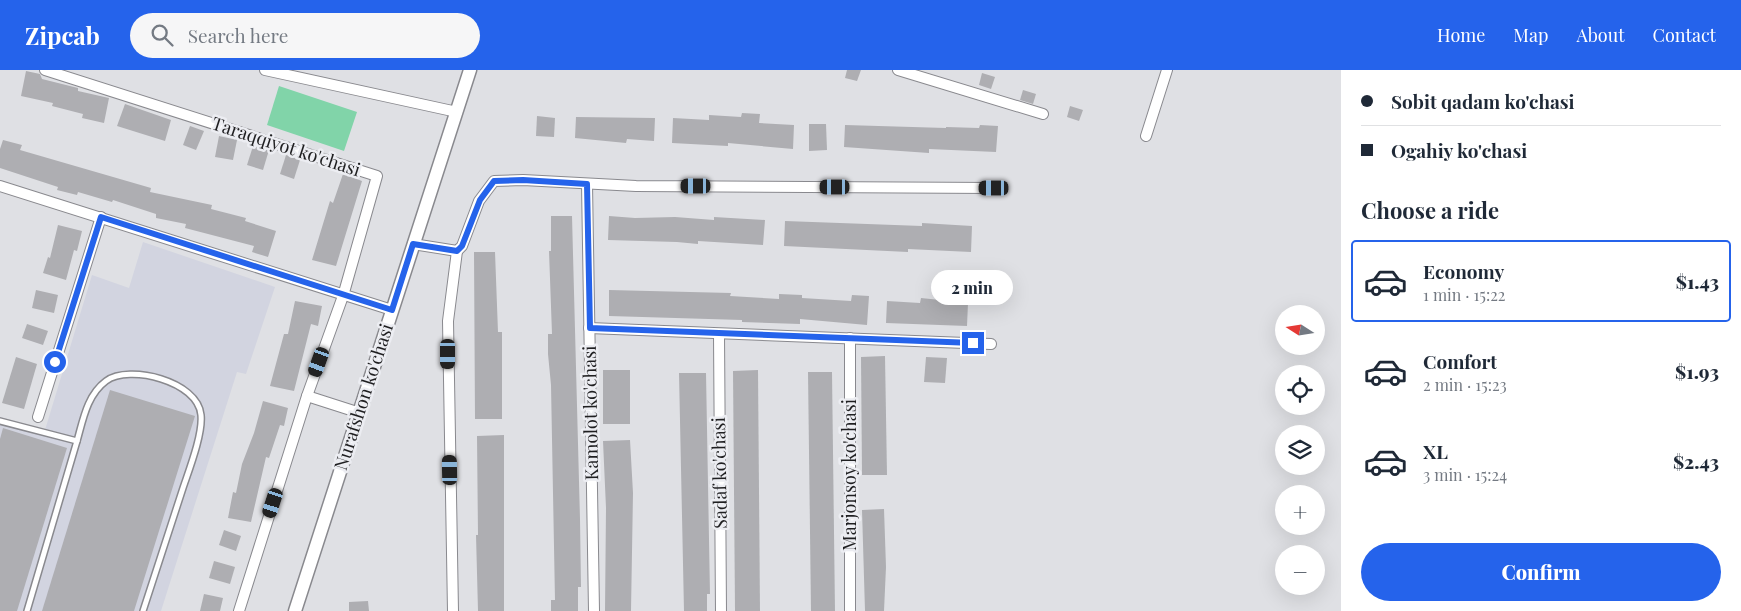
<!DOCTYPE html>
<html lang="en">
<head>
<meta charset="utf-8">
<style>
	:root { --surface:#fff; --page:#f6f6f7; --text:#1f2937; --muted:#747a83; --line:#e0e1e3; --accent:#2563eb }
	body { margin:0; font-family:"Playfair Display",serif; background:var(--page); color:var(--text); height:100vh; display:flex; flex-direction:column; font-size:19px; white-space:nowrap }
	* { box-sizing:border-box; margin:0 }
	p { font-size:16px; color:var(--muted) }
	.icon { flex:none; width:28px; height:28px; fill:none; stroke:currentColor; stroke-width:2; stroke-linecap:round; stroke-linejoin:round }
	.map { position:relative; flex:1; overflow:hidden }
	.panel { display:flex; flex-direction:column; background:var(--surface); width:400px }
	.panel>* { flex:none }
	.top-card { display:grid; align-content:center; height:110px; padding:0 20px; background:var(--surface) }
	.needle { width:32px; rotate:282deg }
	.tools { position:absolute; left:1275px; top:235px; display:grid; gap:10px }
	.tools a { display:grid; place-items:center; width:50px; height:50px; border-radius:50%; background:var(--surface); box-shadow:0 5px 20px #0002; font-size:25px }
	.end { position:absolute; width:22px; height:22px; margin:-11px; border:6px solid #2563eb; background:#fff; box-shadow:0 0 0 2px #fff }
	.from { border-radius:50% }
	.bubble { position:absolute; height:35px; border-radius:18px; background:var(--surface); box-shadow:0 5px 20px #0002; font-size:16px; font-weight:800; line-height:35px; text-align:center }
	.car { position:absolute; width:15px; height:30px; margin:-15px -8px; border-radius:6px; box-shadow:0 0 4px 1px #0007; background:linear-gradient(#222 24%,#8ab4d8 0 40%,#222 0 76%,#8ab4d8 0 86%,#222 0) }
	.top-card b { display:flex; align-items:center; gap:18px; height:48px; font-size:19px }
	.top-card b+b { border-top:1px solid var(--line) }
	.top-card i { width:12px; height:12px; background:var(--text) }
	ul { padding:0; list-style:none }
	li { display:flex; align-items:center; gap:15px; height:82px; margin:0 10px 8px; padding:0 10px; border:2px solid transparent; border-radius:5px }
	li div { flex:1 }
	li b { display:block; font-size:19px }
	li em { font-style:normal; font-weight:800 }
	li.active { border-color:var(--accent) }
	li>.icon { width:45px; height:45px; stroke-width:1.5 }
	h2 { padding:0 20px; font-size:22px; line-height:60px }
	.button { display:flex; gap:10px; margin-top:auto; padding:10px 20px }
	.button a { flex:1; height:58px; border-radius:30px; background:var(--accent); color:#fff; font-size:20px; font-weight:800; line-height:58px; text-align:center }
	header { display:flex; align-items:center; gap:30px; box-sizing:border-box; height:70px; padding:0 25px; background:var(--accent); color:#fff }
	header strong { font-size:24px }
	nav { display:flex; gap:28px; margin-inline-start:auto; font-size:18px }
	.search { width:350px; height:45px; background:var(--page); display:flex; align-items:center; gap:12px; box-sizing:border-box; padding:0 18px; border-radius:28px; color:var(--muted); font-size:19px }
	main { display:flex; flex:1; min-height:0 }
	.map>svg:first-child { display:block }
	.built { fill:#d2d4e0 }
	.green { fill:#81d4a9 }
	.building { fill:#aeaeb2 }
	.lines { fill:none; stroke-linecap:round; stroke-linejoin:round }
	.service-casing { stroke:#89898e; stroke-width:8 }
	.minor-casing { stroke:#89898e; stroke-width:12 }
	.tertiary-casing { stroke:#89898e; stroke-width:15 }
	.service { stroke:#fff; stroke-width:5 }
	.minor { stroke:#fff; stroke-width:10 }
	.tertiary { stroke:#fff; stroke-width:12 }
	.route { stroke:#2563eb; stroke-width:6 }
	.labels { text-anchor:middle; stroke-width:5; stroke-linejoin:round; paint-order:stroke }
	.street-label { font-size:18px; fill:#1f1f21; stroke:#ecedf2 }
</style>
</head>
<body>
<header>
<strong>Zipcab</strong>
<div class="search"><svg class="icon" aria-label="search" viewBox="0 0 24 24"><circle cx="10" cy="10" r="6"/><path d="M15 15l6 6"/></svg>Search here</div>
<nav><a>Home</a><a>Map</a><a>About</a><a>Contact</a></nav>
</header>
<main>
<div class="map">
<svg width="1341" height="541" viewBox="0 0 1341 541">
	<rect width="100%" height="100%" fill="#dfe0e4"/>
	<!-- built -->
	<path class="built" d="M143,172L275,217L246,304L237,302L161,541H0V347L45,360L92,205L129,218Z"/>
	<!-- green -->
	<path class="green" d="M279,16L357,42L344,81L267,55Z"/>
	<!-- building -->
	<g class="building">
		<path d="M847,0H861L857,11L845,8Z"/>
		<path d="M26,1L40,4L42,9L78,18V21L109,28L104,53L82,48L83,44L52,36L53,33L21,26Z"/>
		<path d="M982,3L995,7L991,19L979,15Z"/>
		<path d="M1023,20L1036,24L1033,34L1020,30Z"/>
		<path d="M125,34L171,50L165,71L117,56Z"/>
		<path d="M1070,36L1083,40L1079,51L1067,47Z"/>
		<path d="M742,43L760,44L759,53L794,55L793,79L728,73V76L672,73L673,48L709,50V45L741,47Z"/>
		<path d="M537,46L555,48L554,67L536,66Z"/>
		<path d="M576,47L655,48L654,71L627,69L626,73L575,68Z"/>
		<path d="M809,54H826L827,80L809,81Z"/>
		<path d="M845,55L946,58V57L979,58L980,55L998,56L996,82L929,79V83L844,77Z"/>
		<path d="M190,56L204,61L196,80L183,75Z"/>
		<path d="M219,66L237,70L233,90L215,87Z"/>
		<path d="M3,70L22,75L20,80L151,118L150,122L212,135L211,139L246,148L245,151L276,161L268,187L252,182L254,176L185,158L186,154L156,148V144L113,130L112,132L78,122L77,125L57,120L58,117L0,98V79Z"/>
		<path d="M253,76L269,80L263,100L247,95Z"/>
		<path d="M286,85L300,90L294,109L280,104Z"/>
		<path d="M343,104L362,111L336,196L312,190L330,131L333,133Z"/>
		<path d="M551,146H572L580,449L581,517H578V541H551V530H555L551,315L548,284V264H552L549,181H551Z"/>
		<path d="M609,146L635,148L675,147L714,150V147L765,150L763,175L698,171V174L677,172L608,170Z"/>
		<path d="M785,151L922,156V153L972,156L971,182L908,179V182L784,176Z"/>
		<path d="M58,155L82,161L77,181L74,180L66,210L43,203L48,187L50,188Z"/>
		<path d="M474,182H495L498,262H502V349H475Z"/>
		<path d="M36,220L58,225L54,243L32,238Z"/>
		<path d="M609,220L731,223L730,226L779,229V224L802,225V228L851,231L852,225L869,226L867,255L800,249V254L742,252V250L609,246Z"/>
		<path d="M921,228L968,233L967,256L886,253L887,231L920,233Z"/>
		<path d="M295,231L322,236L318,256L311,254L294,321L270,316L284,264H288Z"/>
		<path d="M27,254L48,261L43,275L22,268Z"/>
		<path d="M885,286L887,405H862L861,287Z"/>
		<path d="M16,287L37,294L24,339L2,333Z"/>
		<path d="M926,287L947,288L945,313L924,312Z"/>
		<rect x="603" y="300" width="27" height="54"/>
		<path d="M758,300L760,541H735L733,301Z"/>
		<path d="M808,302H832L835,541H811Z"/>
		<path d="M679,303H706L710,524H707V541H684Z"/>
		<path d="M110,320L195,346L134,541H42Z"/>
		<path d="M263,331L288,338L284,356L280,355L269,388L266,387L251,452L228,448L233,422L236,423L242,394L254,363Z"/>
		<path d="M3,358L67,378L17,541H0V369Z"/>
		<path d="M504,365V541H478L476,465H478L477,366Z"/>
		<path d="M630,370L633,423L631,541H605L606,438L603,371Z"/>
		<path d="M884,439L886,497L884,541H865L862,440Z"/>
		<path d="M224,460L241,466L236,481L219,475Z"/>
		<path d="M214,491L235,497L230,514L209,508Z"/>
		<path d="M204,524L223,528L220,541H200Z"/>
		<path d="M368,531L369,541H349V532Z"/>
	</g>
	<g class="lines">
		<!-- service casing -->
		<g class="service-casing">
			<g id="service">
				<path d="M0,351L77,371C83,350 87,325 106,311C129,294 198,311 201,345C203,364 189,400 183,418C170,459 156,500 143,541"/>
				<path d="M27,541L77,371"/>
			</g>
		</g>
		<!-- minor casing -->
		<g class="minor-casing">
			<g id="minor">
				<path d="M45,0L377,106L343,226L307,326L239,541"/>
				<path d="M265,0L457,42"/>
				<path d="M898,0L1043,44"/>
				<path d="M1146,66L1167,0"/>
				<path d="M587,114L594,541"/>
				<path d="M0,116L392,240"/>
				<path d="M413,174L457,181L462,176L479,131L494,111L523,110L636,116L994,118"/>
				<path d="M589,258L991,274"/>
				<path d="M719,265L721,541"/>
				<path d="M850,268V541"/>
				<path d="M307,326L360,343"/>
				<path d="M38,347L101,147"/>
				<path d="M453,541L448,251L457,181"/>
			</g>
		</g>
		<!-- tertiary casing -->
		<g class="tertiary-casing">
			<path id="tertiary" d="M295,541L470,0"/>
		</g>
		<!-- service -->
		<use href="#service" class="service"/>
		<!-- minor -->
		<use href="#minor" class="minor"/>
		<!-- tertiary -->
		<use href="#tertiary" class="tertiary"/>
	</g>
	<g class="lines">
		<!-- route -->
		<path class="route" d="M55,292L101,147L392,240L413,174L457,181L462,176L480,130L494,111L523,110L587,114L590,258L973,273"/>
	</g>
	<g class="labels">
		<!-- street labels -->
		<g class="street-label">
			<text transform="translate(286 77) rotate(18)" y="6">Taraqqiyot ko'chasi</text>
			<text transform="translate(364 327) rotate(-72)" y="6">Nurafshon ko'chasi</text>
			<text transform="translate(591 343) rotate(-91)" y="6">Kamolot ko'chasi</text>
			<text transform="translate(720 403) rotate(-91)" y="6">Sadaf ko'chasi</text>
			<text transform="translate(850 405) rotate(-90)" y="6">Marjonsoy ko'chasi</text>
		</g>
	</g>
</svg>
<div class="tools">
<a><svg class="needle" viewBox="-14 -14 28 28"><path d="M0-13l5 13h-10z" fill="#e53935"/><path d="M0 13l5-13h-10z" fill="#747a83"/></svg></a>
<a><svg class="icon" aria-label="locate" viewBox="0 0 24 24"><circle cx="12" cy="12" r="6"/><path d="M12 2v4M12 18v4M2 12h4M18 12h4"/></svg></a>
<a><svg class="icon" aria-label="layers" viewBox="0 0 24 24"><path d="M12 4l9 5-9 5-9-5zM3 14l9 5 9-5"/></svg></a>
<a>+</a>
<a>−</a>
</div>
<i class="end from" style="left:55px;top:292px"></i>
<i class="end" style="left:973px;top:273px"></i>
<div class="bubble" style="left:931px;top:200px;width:82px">2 min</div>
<i class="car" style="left:696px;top:116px;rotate:270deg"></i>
<i class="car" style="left:835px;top:117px;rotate:270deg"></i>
<i class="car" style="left:994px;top:118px;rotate:270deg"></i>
<i class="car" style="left:448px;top:284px;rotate:180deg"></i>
<i class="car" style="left:319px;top:292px;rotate:200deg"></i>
<i class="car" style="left:450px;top:400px;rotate:359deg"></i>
<i class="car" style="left:273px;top:433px;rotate:198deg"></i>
</div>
<section class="panel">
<div class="top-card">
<b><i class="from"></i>Sobit qadam ko'chasi</b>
<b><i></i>Ogahiy ko'chasi</b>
</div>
<h2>Choose a ride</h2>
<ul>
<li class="active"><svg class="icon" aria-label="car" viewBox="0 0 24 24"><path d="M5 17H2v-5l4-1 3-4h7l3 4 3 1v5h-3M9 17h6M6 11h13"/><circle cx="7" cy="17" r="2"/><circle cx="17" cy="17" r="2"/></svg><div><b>Economy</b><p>1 min · 15:22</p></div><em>$1.43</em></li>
<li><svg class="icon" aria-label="car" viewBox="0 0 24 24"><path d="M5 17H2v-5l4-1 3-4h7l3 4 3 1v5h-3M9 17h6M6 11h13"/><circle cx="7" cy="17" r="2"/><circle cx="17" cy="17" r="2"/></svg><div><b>Comfort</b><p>2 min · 15:23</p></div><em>$1.93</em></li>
<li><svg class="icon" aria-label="car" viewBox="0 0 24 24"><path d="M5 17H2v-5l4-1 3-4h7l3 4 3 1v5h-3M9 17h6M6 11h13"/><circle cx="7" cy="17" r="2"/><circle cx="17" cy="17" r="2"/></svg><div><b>XL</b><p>3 min · 15:24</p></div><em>$2.43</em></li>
</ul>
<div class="button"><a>Confirm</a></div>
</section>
</main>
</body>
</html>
